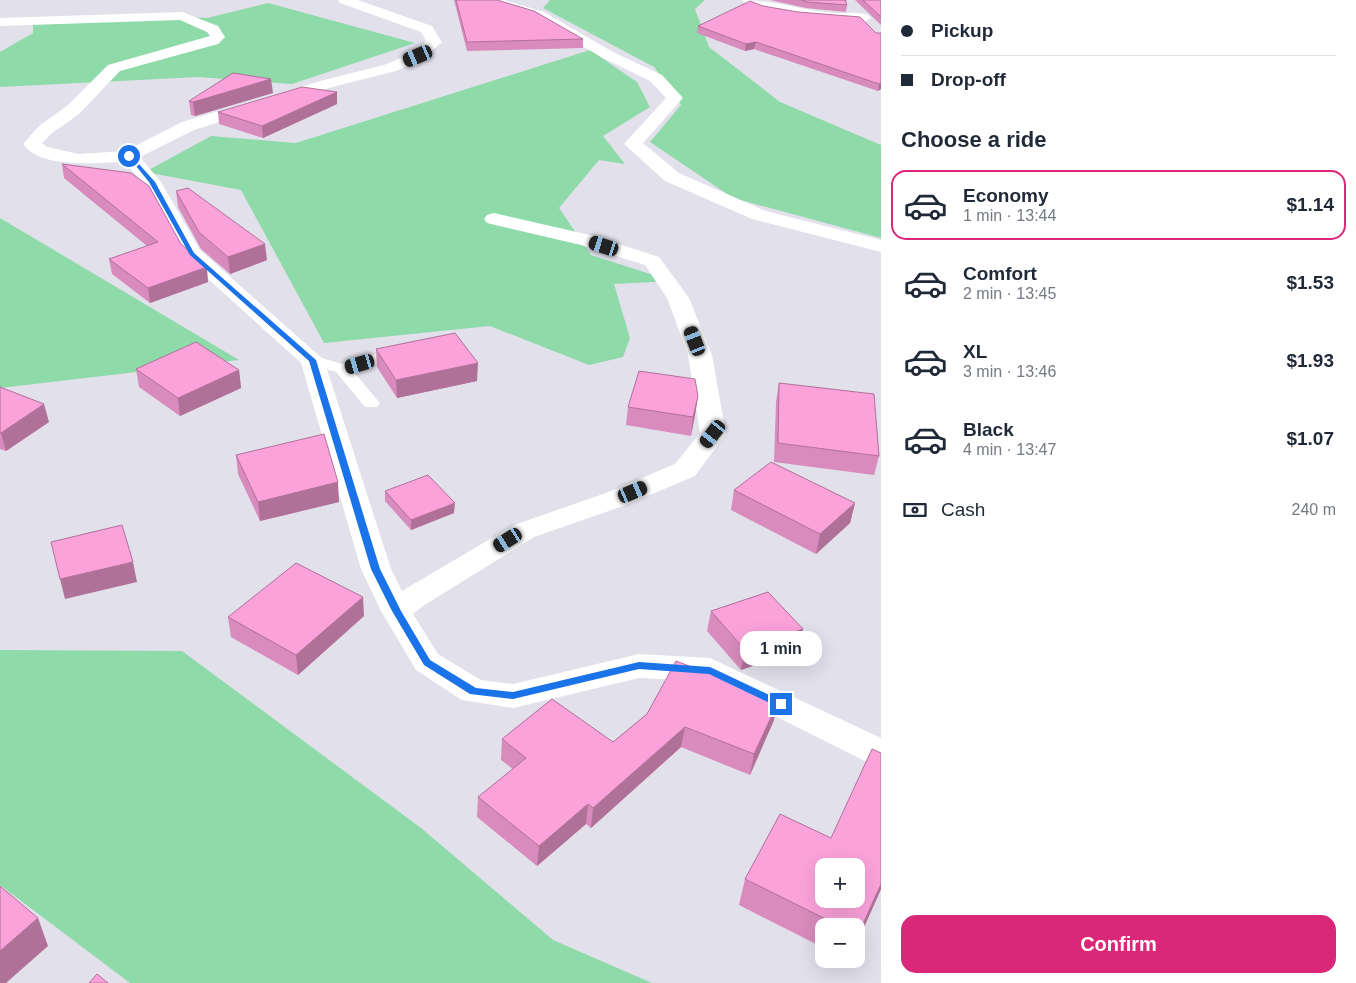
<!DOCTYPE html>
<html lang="en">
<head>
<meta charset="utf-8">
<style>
	:root { --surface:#fff; --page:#f2f2f3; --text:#1f2937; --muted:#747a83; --line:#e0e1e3; --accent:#db2777 }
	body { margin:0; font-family:Arial,sans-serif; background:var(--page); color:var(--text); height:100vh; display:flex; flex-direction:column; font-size:19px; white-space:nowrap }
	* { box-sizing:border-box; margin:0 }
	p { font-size:16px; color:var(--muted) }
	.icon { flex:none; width:28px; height:28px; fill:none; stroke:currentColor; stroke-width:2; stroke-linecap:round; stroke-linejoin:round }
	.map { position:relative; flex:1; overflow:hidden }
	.panel { display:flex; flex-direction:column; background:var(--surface); width:475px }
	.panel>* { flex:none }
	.banner { display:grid; align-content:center; height:110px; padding:0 20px; background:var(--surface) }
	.fabs { position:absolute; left:815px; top:858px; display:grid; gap:10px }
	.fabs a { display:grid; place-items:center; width:50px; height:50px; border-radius:10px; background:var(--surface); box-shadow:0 5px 20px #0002; font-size:25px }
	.end { position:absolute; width:22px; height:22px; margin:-11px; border:6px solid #1a73e8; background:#fff; box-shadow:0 0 0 2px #fff }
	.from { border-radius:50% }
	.bubble { position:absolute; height:35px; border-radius:15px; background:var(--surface); box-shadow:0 5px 20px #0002; font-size:16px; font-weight:800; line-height:35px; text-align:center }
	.car { position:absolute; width:15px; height:30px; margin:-15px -8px; border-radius:6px; box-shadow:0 0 4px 1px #0007; background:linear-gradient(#222 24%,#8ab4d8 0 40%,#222 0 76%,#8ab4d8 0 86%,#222 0) }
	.banner b { display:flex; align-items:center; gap:18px; height:48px; font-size:19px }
	.banner b+b { border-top:1px solid var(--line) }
	.banner i { width:12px; height:12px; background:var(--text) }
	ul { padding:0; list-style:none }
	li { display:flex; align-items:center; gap:15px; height:70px; margin:0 10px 8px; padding:0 10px; border:2px solid transparent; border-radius:15px }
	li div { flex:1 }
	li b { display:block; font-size:19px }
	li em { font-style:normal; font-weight:800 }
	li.active { border-color:var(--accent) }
	li>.icon { width:45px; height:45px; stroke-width:1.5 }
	h2 { padding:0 20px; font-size:22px; line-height:60px }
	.pay { display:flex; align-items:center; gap:12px; height:55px; padding:0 20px; font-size:19px }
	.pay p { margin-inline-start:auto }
	.action { display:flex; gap:10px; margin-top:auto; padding:10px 20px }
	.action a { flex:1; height:58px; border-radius:15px; background:var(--accent); color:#fff; font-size:20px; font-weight:800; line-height:58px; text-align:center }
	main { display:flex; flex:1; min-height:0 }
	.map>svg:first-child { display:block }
	.green { fill:#8edaa8 }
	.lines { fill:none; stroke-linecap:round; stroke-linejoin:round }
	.service { fill:#fff; fill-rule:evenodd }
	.minor { fill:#fff; fill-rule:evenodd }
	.wall { fill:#d88bbc }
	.shaded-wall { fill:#b07199 }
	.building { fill:#fba2db; stroke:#b07199; fill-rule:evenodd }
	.route { fill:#1a73e8 }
</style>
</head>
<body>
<main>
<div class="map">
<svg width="881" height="983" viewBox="0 0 881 983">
	<rect width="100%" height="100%" fill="#e1e0eb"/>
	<!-- green -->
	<g class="green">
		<path d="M550,0H705L695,9L709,47L780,102L881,145V238L733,198L650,142L681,105L654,67L543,8Z"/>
		<path d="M268,3L415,43L292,84L198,77L0,87V52L33,33V22L127,14L207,18Z"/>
		<path d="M590,50L637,82L650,107L603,136L625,164L599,160L559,208L591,255L672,281L614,284L630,338L623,357L589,365L490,326L324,343L241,190L145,172L211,136L296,143Z"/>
		<path d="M0,218L239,360L0,388Z"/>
		<path d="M0,650L182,651L421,828L553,940L652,983H130L0,885Z"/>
	</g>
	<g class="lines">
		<!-- service -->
		<path class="service" d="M400,347L406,349L408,352L406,355L353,371L380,403L377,407H365L336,372L306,363L304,360L312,355L342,364Z"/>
		<!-- minor -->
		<g class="minor">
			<path d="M338,0H358L432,26L442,42L423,59L396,71L336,86L194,130L140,157L161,182L200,250L324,360L391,569L402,591L514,525L606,493L675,464L700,433L688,355L667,298L645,265L581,245L487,223L484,219L487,215L494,213L594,236L659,257L689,298L712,355L726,434L695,476L626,505L534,537L423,606L413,614L438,654L481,680L513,684L639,654L710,658L881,738V766L869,763L705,681L639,678L513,708L462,700L416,670L381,611L361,569L301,363L185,258L144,184L124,162C97,163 40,169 23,144L39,126L67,106L108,65L210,36L207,32L180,20L0,26V18L182,12L218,26L225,37L218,44L120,71L79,114L51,134L42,143L47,147L79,154L125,151L182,122L324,80L384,65L413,53L426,41L421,32L340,3Z"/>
			<path d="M482,0H504L544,12L613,52L662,75L683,98L643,143L679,173L766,211L881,240V252L752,219L665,181L624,144L666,98L650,81L603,58L534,18L484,3Z"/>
			<path d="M742,0C773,0 803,11 834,13C844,14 865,10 871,18L864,22C841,22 756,18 742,0Z"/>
		</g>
	</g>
	<!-- wall -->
	<g class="wall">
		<path d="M454,0H497L583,39V48L467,51Z"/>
		<path d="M770,0H848L845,1L847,5L846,12L806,8Z"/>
		<path d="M854,0H881V25L855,0Z"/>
		<path d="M763,6L876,33L881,89L878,91L754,49L745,51L697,33L698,26Z"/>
		<path d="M337,92V104L263,138L219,124L218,112Z"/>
		<path d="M273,93L195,116L191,115L189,101Z"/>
		<path d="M62,164L181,244L208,282L150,303L112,274L109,259L147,246L64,178Z"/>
		<path d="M176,191L267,260L230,274L201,249L178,207Z"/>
		<path d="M376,349L477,381L397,398L377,367Z"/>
		<path d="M136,369L239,370L241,388L180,416L139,387Z"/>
		<path d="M779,383L879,456L874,475L774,462L776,402Z"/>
		<path d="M0,387L49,422L6,451L0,449Z"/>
		<path d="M698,396L695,415L691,436L626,425L628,407Z"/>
		<path d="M236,455L339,502L260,521L238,474Z"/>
		<path d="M734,490L855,503L850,523L816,554L731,510Z"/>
		<path d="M385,491L454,513L411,530L385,501Z"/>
		<path d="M711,611L799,650L741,670L707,631Z"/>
		<path d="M364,616L298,675L231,637L228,617Z"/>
		<path d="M647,714L774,720L750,775L681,747L591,828L586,824L537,866L477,817L478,797L513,769L501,760L502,739L613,742Z"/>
		<path d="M831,838L881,889L856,945V926H824V948L739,905L745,879Z"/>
	</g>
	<!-- shaded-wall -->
	<g class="shaded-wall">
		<path d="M756,42L754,49L745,51L746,44Z"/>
		<path d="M271,79L273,93L195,116L193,102Z"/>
		<path d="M881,83V89L878,91L879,84Z"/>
		<path d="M337,92V104L263,138L262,126Z"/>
		<path d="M265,244L267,260L230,274L228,257Z"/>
		<path d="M207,267L208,282L150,303L148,288Z"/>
		<path d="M478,363L477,381L397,398L396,380Z"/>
		<path d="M239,370L241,388L180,416L178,398Z"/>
		<path d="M698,396L695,415L691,436L693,417Z"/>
		<path d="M44,404L49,422L6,451L1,433Z"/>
		<path d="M338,482L339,502L260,521L258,502Z"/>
		<path d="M455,503L454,513L411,530V520Z"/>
		<path d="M855,503L850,523L816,554L820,534Z"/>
		<path d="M133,562L137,582L65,599L60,579Z"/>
		<path d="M363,597L364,616L298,675L296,655Z"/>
		<path d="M803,629L799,650L741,670L745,650Z"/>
		<path d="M779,700L774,720L750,775L754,754Z"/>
		<path d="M685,727L681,747L591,828L593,808Z"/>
		<path d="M588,804L586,824L537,866L539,846Z"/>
		<path d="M881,884V889L856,945V941L858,935Z"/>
		<path d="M38,918L48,946L6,983H0V951Z"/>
	</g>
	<!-- building -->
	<g class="building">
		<path d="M456,0H497L534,11L583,39L467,42Z"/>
		<path d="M801,0H845L847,5L807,2Z"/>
		<path d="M863,0H881V17Z"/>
		<path d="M750,1L763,6L798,12L860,17L876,33H881V83L879,84L756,42L746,44L698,26Z"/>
		<path d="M233,73L271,79L193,102L189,101Z"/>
		<path d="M302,87L337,92L262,126L218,112Z"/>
		<path d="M62,164L131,173L149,186L181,244L207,267L148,288L109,259L158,242Z"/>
		<path d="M188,188L265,244L228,257L199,232L176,191Z"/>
		<path d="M455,333L478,363L396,380L376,349Z"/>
		<path d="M196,342L239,370L178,398L136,369Z"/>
		<path d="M639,371L695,379L698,396L693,417L628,407Z"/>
		<path d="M779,383L874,394L879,456L778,443Z"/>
		<path d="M0,387L44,404L1,433L0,432Z"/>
		<path d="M324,434L338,482L258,502L236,455Z"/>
		<path d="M771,462L855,503L820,534L734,490Z"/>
		<path d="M428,475L455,503L411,520L385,491Z"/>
		<path d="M122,525L133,562L60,579L51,542Z"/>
		<path d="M296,563L363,597L296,655L228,617Z"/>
		<path d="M768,592L803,629L745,650L711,611Z"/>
		<path d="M676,661L779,700L754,754L685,727L593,808L588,804L539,846L478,797L526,758L502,739L552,699L613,742L647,714Z"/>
		<path d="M872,749L881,753V884L858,935L856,934V926H840L745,879L780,814L831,838ZM824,866H856V899H824Z"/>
		<path d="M0,886L38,918L0,951Z"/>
		<path d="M97,974L108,983H89Z"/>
	</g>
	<!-- route -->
	<path class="route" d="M127,155H131L155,182L194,253L316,360L380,569L401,611L430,660L476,688L513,692L639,662L710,667L784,702V707H778L709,674L639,669L513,699L470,694L424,665L392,611L371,569L309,361L190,255L149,182Z"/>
</svg>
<div class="fabs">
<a>+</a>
<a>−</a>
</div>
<i class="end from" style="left:129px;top:156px"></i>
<i class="end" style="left:781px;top:704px"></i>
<div class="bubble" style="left:740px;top:631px;width:82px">1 min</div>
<i class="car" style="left:418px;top:56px;rotate:247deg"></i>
<i class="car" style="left:604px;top:246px;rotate:288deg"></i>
<i class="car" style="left:695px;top:341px;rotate:339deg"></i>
<i class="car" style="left:360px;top:364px;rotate:254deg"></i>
<i class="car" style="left:713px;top:434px;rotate:218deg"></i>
<i class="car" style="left:633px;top:492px;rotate:67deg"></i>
<i class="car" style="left:508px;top:540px;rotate:238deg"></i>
</div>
<section class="panel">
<div class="banner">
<b><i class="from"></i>Pickup</b>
<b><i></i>Drop-off</b>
</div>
<h2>Choose a ride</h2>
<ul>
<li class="active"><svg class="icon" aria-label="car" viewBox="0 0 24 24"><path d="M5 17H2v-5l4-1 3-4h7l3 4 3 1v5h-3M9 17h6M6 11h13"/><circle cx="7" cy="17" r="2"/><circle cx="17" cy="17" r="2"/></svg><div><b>Economy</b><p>1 min · 13:44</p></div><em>$1.14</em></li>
<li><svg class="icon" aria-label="car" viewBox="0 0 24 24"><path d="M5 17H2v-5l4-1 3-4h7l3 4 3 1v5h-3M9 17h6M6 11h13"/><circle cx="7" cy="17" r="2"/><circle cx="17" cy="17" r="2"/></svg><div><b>Comfort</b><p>2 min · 13:45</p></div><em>$1.53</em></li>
<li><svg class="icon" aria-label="car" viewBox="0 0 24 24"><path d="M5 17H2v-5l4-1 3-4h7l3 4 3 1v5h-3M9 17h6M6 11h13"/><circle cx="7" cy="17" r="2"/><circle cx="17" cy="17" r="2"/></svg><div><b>XL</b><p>3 min · 13:46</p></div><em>$1.93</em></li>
<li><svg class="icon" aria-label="car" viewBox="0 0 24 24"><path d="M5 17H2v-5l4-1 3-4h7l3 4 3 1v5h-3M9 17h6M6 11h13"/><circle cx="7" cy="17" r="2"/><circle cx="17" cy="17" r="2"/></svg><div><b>Black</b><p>4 min · 13:47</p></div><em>$1.07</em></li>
</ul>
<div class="pay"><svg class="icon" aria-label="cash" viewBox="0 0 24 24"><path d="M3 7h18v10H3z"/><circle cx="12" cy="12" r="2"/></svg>Cash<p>240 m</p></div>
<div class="action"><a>Confirm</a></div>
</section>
</main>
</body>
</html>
